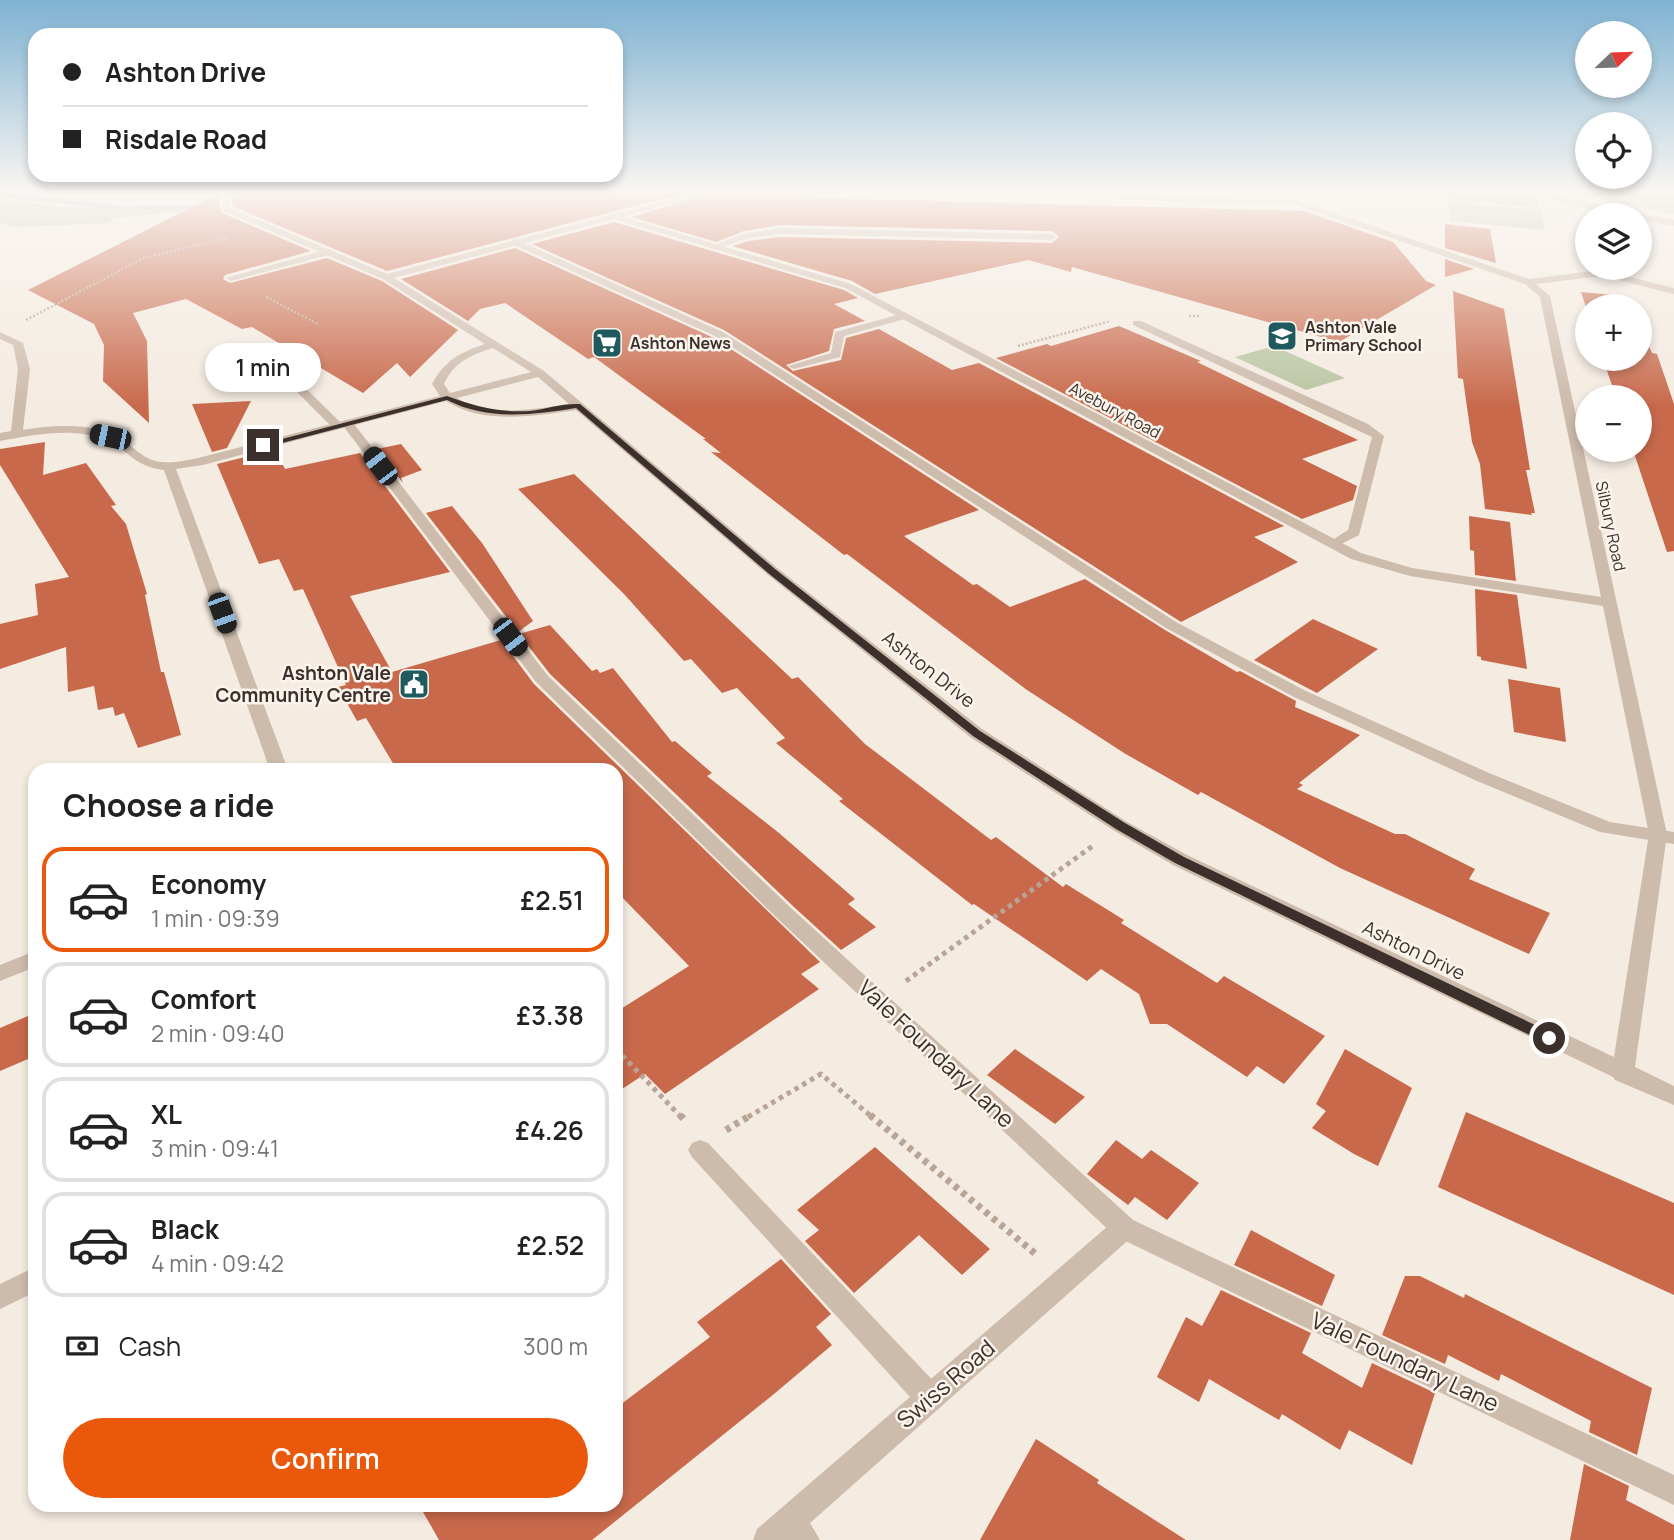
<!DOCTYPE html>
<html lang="en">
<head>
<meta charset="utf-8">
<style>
	:root { --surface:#fff; --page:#f6f6f6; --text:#222; --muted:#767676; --line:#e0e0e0; --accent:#ea580c }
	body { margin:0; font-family:Manrope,sans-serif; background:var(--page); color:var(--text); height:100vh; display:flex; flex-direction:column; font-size:26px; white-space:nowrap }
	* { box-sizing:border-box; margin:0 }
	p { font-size:23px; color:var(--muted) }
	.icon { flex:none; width:38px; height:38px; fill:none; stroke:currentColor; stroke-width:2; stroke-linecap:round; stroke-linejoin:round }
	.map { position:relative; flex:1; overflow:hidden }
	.side { position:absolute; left:28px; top:763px; width:595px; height:749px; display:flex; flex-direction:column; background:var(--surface); border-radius:21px; box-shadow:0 4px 10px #0003 }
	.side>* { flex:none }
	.banner { position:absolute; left:28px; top:28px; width:595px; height:154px; border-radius:21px; box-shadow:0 4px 10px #0003; display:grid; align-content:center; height:154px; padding:0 35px; background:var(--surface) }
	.needle { width:46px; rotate:67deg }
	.tools { position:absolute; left:1575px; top:21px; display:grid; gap:14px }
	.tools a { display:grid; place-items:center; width:77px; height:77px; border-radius:50%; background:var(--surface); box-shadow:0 4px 10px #0003; font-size:35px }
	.end { position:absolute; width:32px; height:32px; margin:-16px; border:9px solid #3b302b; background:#fff; box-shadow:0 0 0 4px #fff }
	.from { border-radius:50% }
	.bubble { position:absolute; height:49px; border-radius:24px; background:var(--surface); box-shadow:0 4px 10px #0003; font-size:23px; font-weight:600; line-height:49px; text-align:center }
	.car { position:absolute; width:21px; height:42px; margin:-21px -10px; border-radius:9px; box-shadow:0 0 5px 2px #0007; background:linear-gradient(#222 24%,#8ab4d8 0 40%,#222 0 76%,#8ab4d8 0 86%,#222 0) }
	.banner b { display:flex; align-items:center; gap:24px; height:66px; font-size:26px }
	.banner b+b { border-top:2px solid var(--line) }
	.banner i { width:18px; height:18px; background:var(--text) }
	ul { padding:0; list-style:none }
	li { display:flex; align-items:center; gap:21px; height:105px; margin:0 14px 10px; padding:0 21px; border:4px solid var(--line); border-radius:21px }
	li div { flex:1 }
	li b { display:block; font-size:26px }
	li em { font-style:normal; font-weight:600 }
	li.on { border-color:var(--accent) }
	li>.icon { width:63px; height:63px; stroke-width:1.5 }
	h2 { padding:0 35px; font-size:32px; line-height:84px }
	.pay { display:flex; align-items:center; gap:18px; height:77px; padding:0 35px; font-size:26px }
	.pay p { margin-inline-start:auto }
	.primary-button { display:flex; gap:14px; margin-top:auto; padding:14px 35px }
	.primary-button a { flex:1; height:80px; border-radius:42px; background:var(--accent); color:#fff; font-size:28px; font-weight:600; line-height:80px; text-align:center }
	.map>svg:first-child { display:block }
	.green { fill:#b8c4a0 }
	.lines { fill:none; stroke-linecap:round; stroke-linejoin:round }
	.stream { fill:#7fb0b2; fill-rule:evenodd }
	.building { fill:#c8694b }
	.path-far2 { stroke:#b9a596; stroke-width:2.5; stroke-dasharray:2 2; stroke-linecap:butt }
	.path-far1 { stroke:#b9a596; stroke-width:5; stroke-dasharray:4.5 4.5; stroke-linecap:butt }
	.path { stroke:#b9a596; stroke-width:7; stroke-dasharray:5 5; stroke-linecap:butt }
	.lane { fill:#cdbbac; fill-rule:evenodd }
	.street { fill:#cdbbac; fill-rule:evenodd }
	.route { fill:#3b302b }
	.labels { text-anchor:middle; stroke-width:5; stroke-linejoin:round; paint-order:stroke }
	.far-poi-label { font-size:16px; font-weight:bold; fill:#3b302b; stroke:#fbf5ee; text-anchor:start }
	.far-street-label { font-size:16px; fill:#3b302b; stroke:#fbf5ee }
	.street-label { font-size:19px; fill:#3b302b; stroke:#fbf5ee }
	.poi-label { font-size:19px; font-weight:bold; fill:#3b302b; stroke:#fbf5ee; text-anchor:end }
	.near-street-label { font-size:23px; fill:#3b302b; stroke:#fbf5ee }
</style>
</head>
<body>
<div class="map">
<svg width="1674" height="1540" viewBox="0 0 1674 1540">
	<rect width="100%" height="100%" fill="#f4ebe1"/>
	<!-- green -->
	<g class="green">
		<path d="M1423,191H1519L1538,198L1539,208L1421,196Z"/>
		<path d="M1567,191H1674V214L1576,194Z"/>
		<path d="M0,199L61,207L181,209L179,212L114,218L109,223L17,227L0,223Z"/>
		<path d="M1449,202L1541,210L1545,230L1450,221Z"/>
		<path d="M1274,346L1345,378L1306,390L1235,357Z"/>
	</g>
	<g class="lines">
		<!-- stream -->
		<path class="stream" d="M0,193L124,206L206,205L209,207L206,209L124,210L0,197Z"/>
	</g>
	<!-- building -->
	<g class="building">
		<path d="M239,191H691L387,271L232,206V199Z"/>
		<path d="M717,191H791L792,197L1304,211L1393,242L1426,281L1436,285L1339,342L1072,267L1071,272L1028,260L875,294L852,281L732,246L749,241L780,237L1052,243L1059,237L1052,231L780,225L744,231L716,242L632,217Z"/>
		<path d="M222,192L218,198L222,213L311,251L225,275L223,279L230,283L327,258L382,281L458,330L410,377L397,363L363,393L252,327L242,329L186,299L133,313L147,341L149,423L103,381L104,345L94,324L28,290Z"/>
		<path d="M614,222L844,290L858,298L834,304L865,321L834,329L829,351L786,365L793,371L841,360L846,338L879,329L952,370L979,363L1284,526L1254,537L1298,562L1181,622L724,330L532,244Z"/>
		<path d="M1445,224L1490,229L1496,263L1445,248Z"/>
		<path d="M515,248L714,338L979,510L904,536L973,585L977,584L1010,607L1085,579L1165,630L1237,672L1240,671L1296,701L1295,707L1360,735L1299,783L1303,785L1297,789L1395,834H1405L1475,869L1469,879L1550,913L1529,954L1340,868L1201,792L1198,795L1124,753L1027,690L847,554L844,555L711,452L721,453L703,439H706L594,357L588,359L505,303L480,309L468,321L401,279Z"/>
		<path d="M1445,259L1474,269L1445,277Z"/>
		<path d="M1453,291L1504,309L1530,470H1526L1535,513H1531L1532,515L1485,509L1480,464L1472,442L1463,379L1458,378Z"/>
		<path d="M1581,292L1626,296L1631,306H1587V310Z"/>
		<path d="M1119,326L1201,361L1197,362L1358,440L1302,459L1357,486L1353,500L1302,519L996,358L1047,344L1051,346Z"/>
		<path d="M1640,327L1652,353L1657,354L1674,404V551L1667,552L1633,450H1640V397H1616L1603,359H1640Z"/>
		<path d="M251,401L227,448L212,452L192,404Z"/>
		<path d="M45,442L43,475L86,463L116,505L111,506L126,524L147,594L145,595L161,672H164L181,735L138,748L124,713L115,716L113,707L98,710L94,686L68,692L66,647L0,669V624L38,615L35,584L69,577L0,465V449Z"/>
		<path d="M401,444L422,470L401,478L403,483L377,449Z"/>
		<path d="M360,453L450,572L350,596L392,672L501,640L534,684L820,962L801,974L819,989L665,1094L645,1074L616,1093V1012L689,966L616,891V770H397L366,718L357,721L338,687L346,685L303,589L294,591L279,559L259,564L217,464L245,457L283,465L285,469Z"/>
		<path d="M574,474L792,679L798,677L865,744L991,840L996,837L1063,887L1066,884L1124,920L1121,923L1217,983L1224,976L1325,1036L1284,1084L1257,1066L1247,1077L1167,1024H1150L1139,994L1101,969L1087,981L974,904L972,905L839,801L843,799L776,743L785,738L737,688L722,693L691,659L684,661L624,594L518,489Z"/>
		<path d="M452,506L482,543L533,621L518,632L426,513Z"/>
		<path d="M1469,516L1510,522L1516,581L1475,575L1474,551L1470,550Z"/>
		<path d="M1475,589L1517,595L1527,669L1481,660V657L1477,656Z"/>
		<path d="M1313,619L1378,649L1317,693L1254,660Z"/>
		<path d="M550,625L592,671L597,669L600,673L613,668L672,742L675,741L712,773L707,776L779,833L855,899L848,904L876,927L841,950L794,907L550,674L519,634Z"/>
		<path d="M1508,679L1560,688L1566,742L1514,732Z"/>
		<path d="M35,1013V1056L0,1071V1028Z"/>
		<path d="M1015,1049L1085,1097L1055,1124L987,1075Z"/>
		<path d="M1345,1049L1412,1088L1378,1166L1354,1154L1312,1128L1326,1111L1316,1104Z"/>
		<path d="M1466,1112L1674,1203V1295L1438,1187Z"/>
		<path d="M1116,1140L1142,1159L1151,1150L1199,1183L1167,1220L1135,1197L1128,1205L1087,1174Z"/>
		<path d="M875,1147L990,1249L962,1275L919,1235L854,1293L805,1241L819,1230L797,1210Z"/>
		<path d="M1251,1230L1335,1275L1322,1306L1234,1265Z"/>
		<path d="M781,1259L831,1314L816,1327L832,1345L774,1394L592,1540H439L419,1505H616V1408L710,1337L697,1322Z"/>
		<path d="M1405,1276H1420L1464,1298L1465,1294L1652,1388L1637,1455L1589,1432L1591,1421L1501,1374L1499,1381L1448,1355L1445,1364L1382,1335Z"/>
		<path d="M1221,1290L1311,1333L1302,1353L1362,1388L1372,1363L1435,1393L1412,1465L1349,1430L1340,1450L1282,1414L1279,1420L1209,1379L1199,1402L1157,1377L1186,1317L1202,1326Z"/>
		<path d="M1036,1439L1099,1480L1097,1483L1186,1540H980Z"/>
		<path d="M1584,1464L1629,1486L1626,1500L1674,1525V1540H1570Z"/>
	</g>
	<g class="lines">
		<!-- path-far2 -->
		<g class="path-far2">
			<path d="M266,297L318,324"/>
			<path d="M1189,316H1200"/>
			<path d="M26,320L144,258L228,238"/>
			<path d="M1018,346L1111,321"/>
		</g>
		<!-- path-far1 -->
		<g class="path-far1">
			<path d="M906,981L1094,845"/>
			<path d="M616,1049L681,1117"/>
			<path d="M748,1117L821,1074L872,1117"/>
		</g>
		<!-- path -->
		<g class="path">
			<path d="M680,1115L686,1122"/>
			<path d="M870,1115L1038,1256"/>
			<path d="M726,1130L751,1115"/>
		</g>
		<!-- lane -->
		<g class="lane">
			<path d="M1533,191H1546L1635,215C1610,216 1554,204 1533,191Z"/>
			<path d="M1640,214L1674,220V226L1640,220V215H1637Z"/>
			<path d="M780,228L1052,234L1056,237L1052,240L780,234L748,238L714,250L709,247L744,234Z"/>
			<path d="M515,239L723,332L1176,622L1306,691L1489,773L1610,822L1674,832V844L1600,832L1477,781L1294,697L1166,628L715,336L512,244V240Z"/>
			<path d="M329,249L332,250V254L231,281L226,278Z"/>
			<path d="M904,313L909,316L908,318L844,336L840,357L794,369L788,366L831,353L835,332Z"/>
			<path d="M1133,321H1141L1368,424L1384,436L1359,535L1333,548L1326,544L1348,530L1372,437L1133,325Z"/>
			<path d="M273,364H281L341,423L351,420L548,676L792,909L1133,1220L1674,1475V1505L1115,1236L778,919L536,682L344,427L334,429L273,368Z"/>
			<path d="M700,1140L708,1143L940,1388L944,1398L940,1408L930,1412L920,1408L692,1157L688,1150L692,1143Z"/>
			<path d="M35,1267V1292L0,1309V1284Z"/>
		</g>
		<!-- street -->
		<g class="street">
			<path d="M227,191H236L229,198L230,208L387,274L701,191H714L623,217L851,284L1361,553L1412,568L1601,597L1540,297L1525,284L1295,205L912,193L908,191H1008L1296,200L1529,279L1593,271L1614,273L1674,288V294L1614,279L1593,277L1536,284L1550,296L1667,834L1635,1067L1674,1086V1105L1615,1080L1613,1077L1173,865L1113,830L970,737L767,574L576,410C534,416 483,425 446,401L203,465L176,469L288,770H270L164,470C135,467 130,451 107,441C74,426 34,435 0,441V433L11,431L18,369L13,345L0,339V332L23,343L30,369L23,430C54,425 86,423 115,435C125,439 132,448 141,454C158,467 179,462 198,458L440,396L432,384C445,360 461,352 485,344L383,279L223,211L221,198ZM614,219L845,288L1351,559L1410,576L1603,606L1649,834L1614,1057L1187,855L1127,822L982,729L777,568L544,371L394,278ZM493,348L531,372L450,393L444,384C454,362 471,355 493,348ZM538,377L569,404C535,409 488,418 457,398Z"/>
			<path d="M35,951V967L0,981V965Z"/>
			<path d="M1124,1217L1133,1220L1136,1228L1133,1236L810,1523L820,1540H753L757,1529L1115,1220Z"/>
		</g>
	</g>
	<!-- sky -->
	<linearGradient id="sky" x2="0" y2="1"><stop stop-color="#7eb2d2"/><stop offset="0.47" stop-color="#faf6f2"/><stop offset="1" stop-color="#faf6f2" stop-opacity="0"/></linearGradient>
	<rect width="1674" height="407" fill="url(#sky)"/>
	<!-- route -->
	<path class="route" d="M447,396C474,406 500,413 530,411C546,409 563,403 580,404L775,569L980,731L1125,823L1184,857L1554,1034V1042H1544L1175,863L1116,829L973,736L768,573L576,408C532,415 488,421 447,400L263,448L259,445Z"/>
	<!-- icons -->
	<defs>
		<g id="school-square" transform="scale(1.575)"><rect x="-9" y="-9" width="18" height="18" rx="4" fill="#1f5a5e" stroke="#fbf5ee"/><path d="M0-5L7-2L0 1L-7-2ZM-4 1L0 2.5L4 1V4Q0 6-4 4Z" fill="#fff"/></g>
		<g id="supermarket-square" transform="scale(1.575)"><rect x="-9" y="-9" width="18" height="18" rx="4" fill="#1f5a5e" stroke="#fbf5ee"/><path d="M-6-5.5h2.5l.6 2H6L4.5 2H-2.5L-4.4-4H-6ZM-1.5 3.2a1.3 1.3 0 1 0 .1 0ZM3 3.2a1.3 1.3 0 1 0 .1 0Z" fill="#fff"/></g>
		<g id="civic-square" transform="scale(1.575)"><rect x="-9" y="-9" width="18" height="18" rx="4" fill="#1f5a5e" stroke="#fbf5ee"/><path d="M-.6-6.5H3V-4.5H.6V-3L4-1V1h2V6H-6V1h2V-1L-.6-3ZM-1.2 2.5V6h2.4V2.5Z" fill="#fff"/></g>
	</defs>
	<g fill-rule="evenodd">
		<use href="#school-square" x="1282" y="336"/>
		<use href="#supermarket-square" x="607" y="343"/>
		<use href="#civic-square" x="414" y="684"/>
	</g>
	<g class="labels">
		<!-- far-poi labels -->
		<g class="far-poi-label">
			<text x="1305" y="333">Ashton Vale<tspan x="1305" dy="18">Primary School</tspan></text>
			<text x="630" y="349">Ashton News</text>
		</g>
		<!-- far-street labels -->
		<g class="far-street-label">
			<text transform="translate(1115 410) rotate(28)" y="6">Avebury Road</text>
			<text transform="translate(1611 526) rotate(78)" y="6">Silbury Road</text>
		</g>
		<!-- street labels -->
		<g class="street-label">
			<text transform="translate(929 669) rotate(38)" y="7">Ashton Drive</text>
			<text transform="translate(1414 950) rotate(26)" y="7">Ashton Drive</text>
		</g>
		<!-- poi labels -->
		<g class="poi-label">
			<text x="391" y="680">Ashton Vale<tspan x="391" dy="22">Community Centre</tspan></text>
		</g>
		<!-- near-street labels -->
		<g class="near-street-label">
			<text transform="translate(936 1054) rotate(43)" y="8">Vale Foundary Lane</text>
			<text transform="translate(1405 1362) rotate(25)" y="8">Vale Foundary Lane</text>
			<text transform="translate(946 1384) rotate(-41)" y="8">Swiss Road</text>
		</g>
	</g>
</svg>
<div class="tools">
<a><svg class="needle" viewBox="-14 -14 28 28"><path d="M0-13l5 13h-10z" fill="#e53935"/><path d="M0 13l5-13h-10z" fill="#767676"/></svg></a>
<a><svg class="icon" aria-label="locate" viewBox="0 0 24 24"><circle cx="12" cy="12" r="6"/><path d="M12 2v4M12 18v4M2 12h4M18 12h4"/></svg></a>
<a><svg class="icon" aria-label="layers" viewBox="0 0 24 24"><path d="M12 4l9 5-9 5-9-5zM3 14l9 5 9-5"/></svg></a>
<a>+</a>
<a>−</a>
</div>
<i class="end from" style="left:1549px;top:1038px"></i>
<i class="end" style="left:263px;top:445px"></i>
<div class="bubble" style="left:205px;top:343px;width:116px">1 min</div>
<i class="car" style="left:110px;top:437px;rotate:282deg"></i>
<i class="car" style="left:380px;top:466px;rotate:323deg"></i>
<i class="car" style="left:222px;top:613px;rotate:160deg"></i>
<i class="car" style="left:510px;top:637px;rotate:143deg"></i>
<div class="banner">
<b><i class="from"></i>Ashton Drive</b>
<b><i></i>Risdale Road</b>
</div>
<section class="side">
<h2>Choose a ride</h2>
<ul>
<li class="on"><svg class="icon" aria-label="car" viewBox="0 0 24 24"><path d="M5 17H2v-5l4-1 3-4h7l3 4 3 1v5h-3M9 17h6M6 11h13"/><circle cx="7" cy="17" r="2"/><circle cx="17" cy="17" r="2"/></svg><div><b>Economy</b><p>1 min · 09:39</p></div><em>£2.51</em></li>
<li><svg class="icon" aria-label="car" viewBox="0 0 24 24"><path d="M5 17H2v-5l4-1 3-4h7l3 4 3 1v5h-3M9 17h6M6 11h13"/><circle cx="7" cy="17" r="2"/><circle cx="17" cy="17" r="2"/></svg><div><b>Comfort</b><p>2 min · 09:40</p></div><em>£3.38</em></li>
<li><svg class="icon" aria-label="car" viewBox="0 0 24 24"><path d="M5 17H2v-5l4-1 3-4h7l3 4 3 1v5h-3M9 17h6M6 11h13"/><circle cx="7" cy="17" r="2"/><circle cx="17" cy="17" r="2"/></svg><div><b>XL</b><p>3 min · 09:41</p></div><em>£4.26</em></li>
<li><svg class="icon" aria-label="car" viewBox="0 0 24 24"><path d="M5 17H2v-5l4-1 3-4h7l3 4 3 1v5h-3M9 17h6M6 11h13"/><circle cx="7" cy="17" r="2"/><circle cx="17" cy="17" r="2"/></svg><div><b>Black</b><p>4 min · 09:42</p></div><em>£2.52</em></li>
</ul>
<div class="pay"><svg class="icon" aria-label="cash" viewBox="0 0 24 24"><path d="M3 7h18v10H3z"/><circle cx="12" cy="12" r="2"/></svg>Cash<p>300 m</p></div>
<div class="primary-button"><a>Confirm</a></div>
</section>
</div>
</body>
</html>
